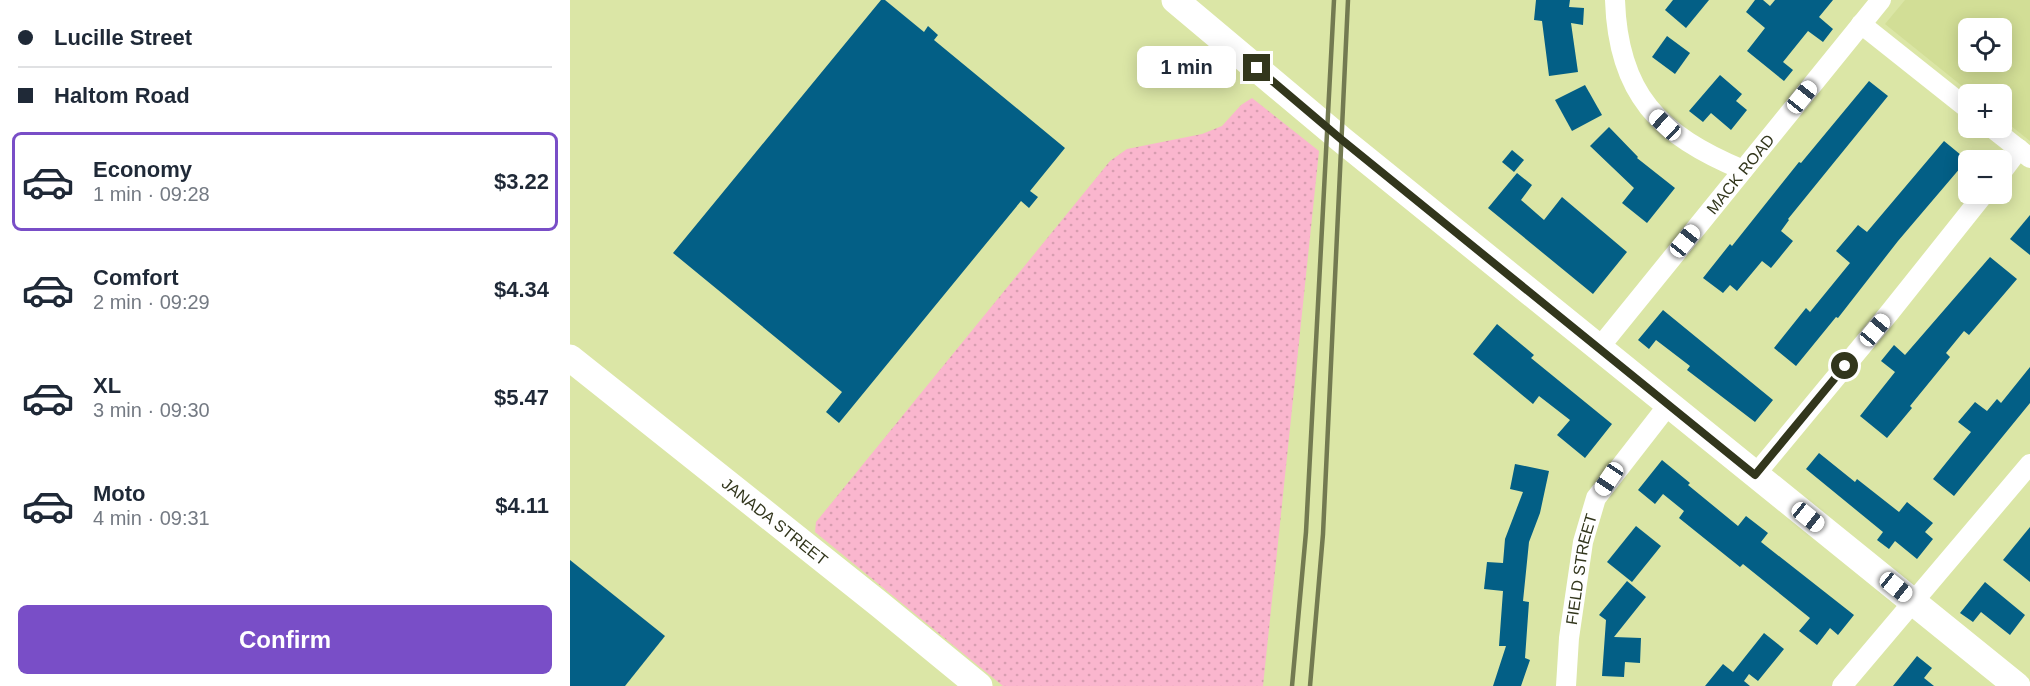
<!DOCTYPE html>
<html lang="en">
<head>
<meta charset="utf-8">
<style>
	:root { --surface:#fff; --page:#f2f2f3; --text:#1f2937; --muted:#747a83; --line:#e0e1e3; --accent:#794ec7 }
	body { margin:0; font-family:Helvetica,sans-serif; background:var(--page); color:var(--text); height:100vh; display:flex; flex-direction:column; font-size:22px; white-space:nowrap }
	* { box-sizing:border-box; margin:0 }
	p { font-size:20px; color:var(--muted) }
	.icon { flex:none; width:33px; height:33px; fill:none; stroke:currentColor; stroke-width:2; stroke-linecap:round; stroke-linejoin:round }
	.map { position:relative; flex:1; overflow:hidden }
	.details { display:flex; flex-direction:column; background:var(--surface); width:570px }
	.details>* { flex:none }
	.banner { display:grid; align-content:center; height:132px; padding:0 18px; background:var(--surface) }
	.controls { position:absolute; left:1388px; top:18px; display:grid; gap:12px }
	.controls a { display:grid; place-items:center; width:54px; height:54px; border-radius:9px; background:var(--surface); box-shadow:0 3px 15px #0003; font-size:30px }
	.end { position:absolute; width:27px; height:27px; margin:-14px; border:8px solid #32361c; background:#fff; box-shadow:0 0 0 3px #fff }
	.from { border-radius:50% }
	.bubble { position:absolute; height:42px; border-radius:9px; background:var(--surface); box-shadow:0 3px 15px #0003; font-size:20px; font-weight:800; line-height:42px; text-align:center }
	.car { position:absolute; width:18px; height:36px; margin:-18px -9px; border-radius:8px; box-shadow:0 0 4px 2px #0007; background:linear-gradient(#fff 24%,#345 0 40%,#fff 0 76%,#345 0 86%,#fff 0) }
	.banner b { display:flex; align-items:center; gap:21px; height:57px; font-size:22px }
	.banner b+b { border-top:2px solid var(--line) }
	.banner i { width:15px; height:15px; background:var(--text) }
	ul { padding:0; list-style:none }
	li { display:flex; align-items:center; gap:18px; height:99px; margin:0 12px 9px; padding:0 6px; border:3px solid transparent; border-radius:9px }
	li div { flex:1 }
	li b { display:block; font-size:22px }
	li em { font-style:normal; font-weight:800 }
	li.current { border-color:var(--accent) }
	li>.icon { width:54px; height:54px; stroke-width:1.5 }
	.cta { display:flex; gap:12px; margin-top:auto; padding:12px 18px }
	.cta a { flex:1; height:69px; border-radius:9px; background:var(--accent); color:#fff; font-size:24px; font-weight:800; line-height:69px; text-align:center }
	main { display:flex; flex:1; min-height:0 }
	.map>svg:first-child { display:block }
	.built { fill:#d2de96; fill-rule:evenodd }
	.grass { fill:url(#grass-dots) }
	.building { fill:#035f86 }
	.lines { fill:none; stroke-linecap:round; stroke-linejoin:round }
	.street { stroke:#fff; stroke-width:20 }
	.secondary { stroke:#fff; stroke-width:27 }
	.rail { stroke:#737a51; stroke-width:4.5 }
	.route { stroke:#32361c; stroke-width:8 }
	.labels { text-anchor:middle; stroke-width:6; stroke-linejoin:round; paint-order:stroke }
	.street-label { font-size:16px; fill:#32361c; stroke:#fff }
</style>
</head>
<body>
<main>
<section class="details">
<div class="banner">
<b><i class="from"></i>Lucille Street</b>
<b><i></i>Haltom Road</b>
</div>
<ul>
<li class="current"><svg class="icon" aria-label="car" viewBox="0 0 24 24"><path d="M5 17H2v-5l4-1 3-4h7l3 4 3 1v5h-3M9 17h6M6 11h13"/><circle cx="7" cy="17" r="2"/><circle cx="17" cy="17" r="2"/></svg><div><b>Economy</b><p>1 min · 09:28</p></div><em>$3.22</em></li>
<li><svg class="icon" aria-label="car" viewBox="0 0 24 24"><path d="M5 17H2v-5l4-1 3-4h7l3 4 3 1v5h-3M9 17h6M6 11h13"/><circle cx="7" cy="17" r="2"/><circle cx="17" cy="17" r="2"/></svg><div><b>Comfort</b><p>2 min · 09:29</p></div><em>$4.34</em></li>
<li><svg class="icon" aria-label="car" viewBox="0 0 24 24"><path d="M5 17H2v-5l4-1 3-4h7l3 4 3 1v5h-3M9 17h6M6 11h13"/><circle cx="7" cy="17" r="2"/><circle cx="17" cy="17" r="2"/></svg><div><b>XL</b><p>3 min · 09:30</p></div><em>$5.47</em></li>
<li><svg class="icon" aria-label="car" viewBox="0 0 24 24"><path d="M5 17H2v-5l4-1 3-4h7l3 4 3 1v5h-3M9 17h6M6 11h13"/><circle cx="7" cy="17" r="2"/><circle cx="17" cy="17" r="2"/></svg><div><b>Moto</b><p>4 min · 09:31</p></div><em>$4.11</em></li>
</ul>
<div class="cta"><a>Confirm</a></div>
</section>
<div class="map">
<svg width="1460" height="686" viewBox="0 0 1460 686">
	<defs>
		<pattern id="grass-dots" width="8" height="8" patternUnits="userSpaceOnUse" patternTransform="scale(1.5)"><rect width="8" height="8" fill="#fab6ce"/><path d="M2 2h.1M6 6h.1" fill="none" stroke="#d79db0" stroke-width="1.8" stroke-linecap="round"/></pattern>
	</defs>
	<rect width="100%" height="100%" fill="#dbe6a6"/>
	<!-- built -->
	<path class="built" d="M1335,0H1460V141L1431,118V94H1402L1315,24ZM1398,28H1431V62H1398Z"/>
	<!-- grass -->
	<path class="grass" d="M682,98L749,151L693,686H433L245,532L246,522L540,161L557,149L632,134L652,126L671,105Z"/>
	<!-- building -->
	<g class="building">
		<path d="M311,0H315L354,32L358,26L368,35L364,40L495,148L460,191L468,197L459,208L451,201L269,423L256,412L272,392L103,253Z"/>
		<path d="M966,0H1000L999,7L1014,8L1013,25L1001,23L1008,72L979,76L972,21L964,20Z"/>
		<path d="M1103,0H1139L1116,28L1095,10Z"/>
		<path d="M1185,0H1193L1200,6L1205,0H1263L1249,17L1263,29L1253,42L1238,31L1213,62L1223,70L1214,81L1177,51L1195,28L1176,12Z"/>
		<path d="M1097,36L1120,53L1105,74L1082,57Z"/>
		<path d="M1150,75L1172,94L1166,101L1177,110L1161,130L1141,113L1133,122L1119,111Z"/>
		<path d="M1299,81L1318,96L1218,219L1219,220L1211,231L1223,241L1201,268L1192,261L1167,291L1160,285L1153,293L1133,278L1160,244L1162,246L1229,162L1231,163Z"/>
		<path d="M1015,85L1032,115L1002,131L985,100Z"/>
		<path d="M1039,127L1068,157L1067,158L1105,188L1077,223L1052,203L1064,188L1020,146Z"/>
		<path d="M1374,141L1397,160L1328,241L1268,318L1266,317L1226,366L1204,348L1236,308L1240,312L1280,263L1266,251L1288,225L1297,232Z"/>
		<path d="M942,150L954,160L944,172L932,162Z"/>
		<path d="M947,173L962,185L951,200L974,220L992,197L1057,252L1023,294L918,208Z"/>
		<path d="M1460,215V255L1440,239Z"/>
		<path d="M1420,257L1447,279L1399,335L1394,331L1376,353L1380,357L1340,406L1342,408L1317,438L1290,416L1325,372L1311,361L1324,345L1335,355Z"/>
		<path d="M1093,310L1203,400L1185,422L1117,370L1120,366L1086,340L1079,349L1068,340Z"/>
		<path d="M927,324L964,355L961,358L1042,424L1015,458L987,435L1000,420L969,396L963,404L903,354Z"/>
		<path d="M1460,367V403L1384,496L1363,479L1401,432L1388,422L1405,402L1417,411L1427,399L1431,403Z"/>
		<path d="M1249,453L1285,482L1287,479L1329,512L1337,502L1363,523L1355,532L1363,539L1347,559L1325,541L1319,549L1307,540L1313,532L1236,469Z"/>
		<path d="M1092,460L1120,483L1118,485L1168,526L1176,516L1198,533L1191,542L1284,615L1268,635L1260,628L1247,645L1229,631L1240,618L1173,564L1170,567L1109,518L1114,511L1093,494L1085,504L1068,490Z"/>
		<path d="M945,464L979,471L970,513L959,542L953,601L959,602L955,658L960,660L951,686H923L936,646H929L933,591L914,589L917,562L933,563L935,539L953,492L940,489Z"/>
		<path d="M1066,526L1091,546L1062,582L1037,562Z"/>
		<path d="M1460,527V582L1433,560Z"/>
		<path d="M0,560L95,636L55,686H0Z"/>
		<path d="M1057,581L1076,597L1044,637L1071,638L1070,663L1055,662L1054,677L1032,676L1036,620L1029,615Z"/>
		<path d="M1415,582L1455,615L1440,635L1411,612L1403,622L1390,613Z"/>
		<path d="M1194,633L1214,649L1188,681L1179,674L1174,681L1180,686H1135L1153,664L1163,672Z"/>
		<path d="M1347,656L1362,668L1354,678L1364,686H1323Z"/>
	</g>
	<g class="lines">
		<!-- street -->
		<g class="street">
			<path d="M1045,0C1048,94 1089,135 1173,170"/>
			<path d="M1291,24L1398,109"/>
			<path d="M1422,128L1460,158"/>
			<path d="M1431,173L1449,149"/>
			<path id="s1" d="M1029,348L1311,0"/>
			<path d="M1185,475L1320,312L1414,194"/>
			<path id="s2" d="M996,686L999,638L1013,542L1026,498L1099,404"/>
			<path d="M1272,686L1460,464"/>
		</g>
		<!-- secondary -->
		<g class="secondary">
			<path d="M605,0L772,140L1447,686"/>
			<path id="s3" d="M0,358L309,604L409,686"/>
		</g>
		<!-- rail -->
		<g class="rail">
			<path d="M722,686L736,532L764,0"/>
			<path d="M740,686L753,534L778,0"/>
		</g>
	</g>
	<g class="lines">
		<!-- route -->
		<path class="route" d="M687,68L772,140L1185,475L1275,366"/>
	</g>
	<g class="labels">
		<!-- street labels -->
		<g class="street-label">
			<text dy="6" stroke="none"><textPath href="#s1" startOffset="224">MACK ROAD</textPath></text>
			<text dy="6" stroke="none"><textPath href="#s3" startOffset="262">JANADA STREET</textPath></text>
			<text dy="6" stroke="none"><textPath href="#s2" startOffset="118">FIELD STREET</textPath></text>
		</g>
	</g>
</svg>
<div class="controls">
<a><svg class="icon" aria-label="locate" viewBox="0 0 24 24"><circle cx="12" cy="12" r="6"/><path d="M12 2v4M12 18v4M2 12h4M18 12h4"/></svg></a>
<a>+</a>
<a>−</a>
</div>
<i class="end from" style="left:1275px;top:366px"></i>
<i class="end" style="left:687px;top:68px"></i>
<div class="bubble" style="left:567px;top:46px;width:99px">1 min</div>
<i class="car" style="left:1232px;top:97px;rotate:39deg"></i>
<i class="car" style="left:1095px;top:125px;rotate:313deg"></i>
<i class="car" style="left:1115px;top:241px;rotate:39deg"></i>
<i class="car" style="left:1305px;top:330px;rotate:40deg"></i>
<i class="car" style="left:1039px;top:479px;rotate:214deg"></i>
<i class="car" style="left:1238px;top:517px;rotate:129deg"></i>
<i class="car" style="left:1326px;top:587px;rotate:129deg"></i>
</div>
</main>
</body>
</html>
